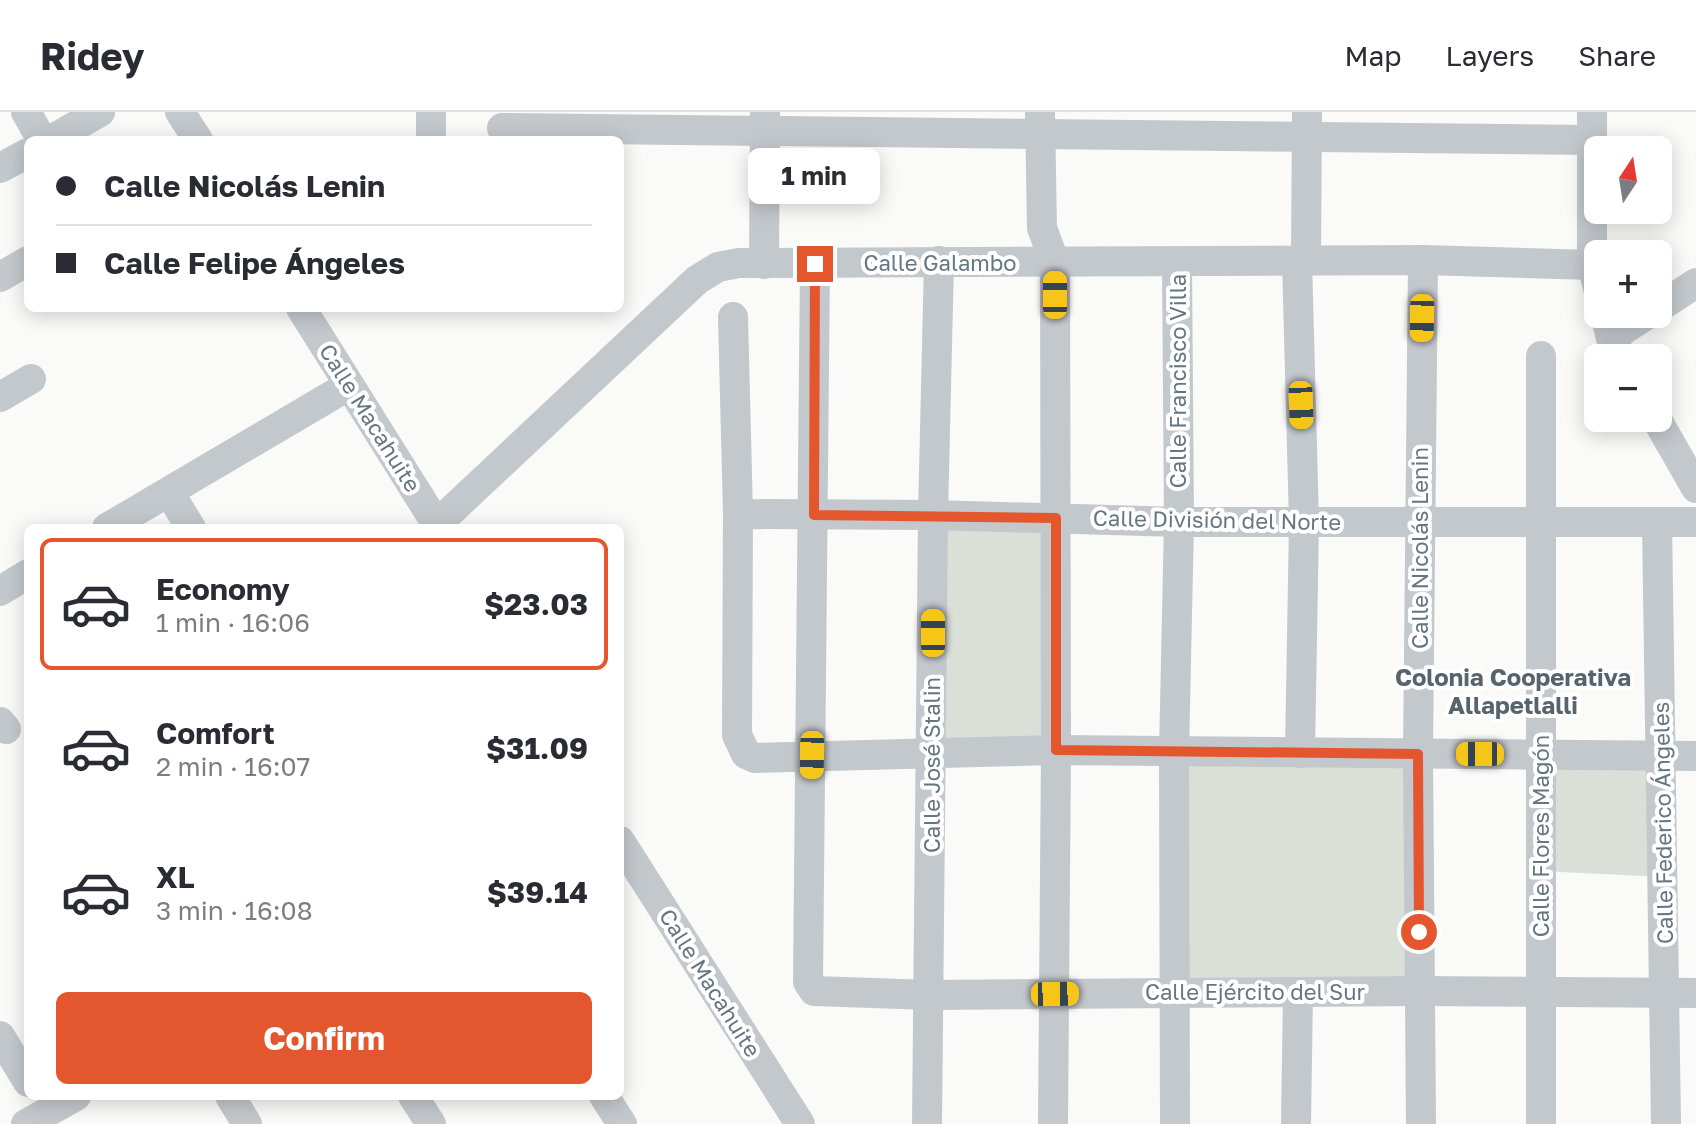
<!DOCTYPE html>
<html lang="en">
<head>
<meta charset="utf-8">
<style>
	:root { --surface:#fff; --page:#f2f2f3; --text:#2b2b33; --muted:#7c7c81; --line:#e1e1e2; --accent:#e4572e }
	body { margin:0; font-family:"Golos Text",sans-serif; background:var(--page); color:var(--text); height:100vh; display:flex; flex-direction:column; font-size:30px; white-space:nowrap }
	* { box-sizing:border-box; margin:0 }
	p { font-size:26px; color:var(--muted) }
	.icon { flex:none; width:44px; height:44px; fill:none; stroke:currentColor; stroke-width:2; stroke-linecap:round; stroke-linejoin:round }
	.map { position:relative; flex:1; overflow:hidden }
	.side { position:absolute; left:24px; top:412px; width:600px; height:576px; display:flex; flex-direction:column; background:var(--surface); border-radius:12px; box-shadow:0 4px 20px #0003 }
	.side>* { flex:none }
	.banner { position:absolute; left:24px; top:24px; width:600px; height:176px; border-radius:12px; box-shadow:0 4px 20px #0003; display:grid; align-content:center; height:176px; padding:0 32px; background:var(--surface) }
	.needle { width:52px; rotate:12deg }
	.buttons { position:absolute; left:1584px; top:24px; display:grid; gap:16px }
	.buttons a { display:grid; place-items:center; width:88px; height:88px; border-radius:12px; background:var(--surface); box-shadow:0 4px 20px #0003; font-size:40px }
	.end { position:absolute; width:36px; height:36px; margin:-18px; border:10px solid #e4572e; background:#fff; box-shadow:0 0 0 4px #fff }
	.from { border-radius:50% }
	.bubble { position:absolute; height:56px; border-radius:12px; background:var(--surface); box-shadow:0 4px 20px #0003; font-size:26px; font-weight:700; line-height:56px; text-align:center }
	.car { position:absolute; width:24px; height:48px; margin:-24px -12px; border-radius:10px; box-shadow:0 0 6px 2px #0007; background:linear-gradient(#f5c518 24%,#345 0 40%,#f5c518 0 76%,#345 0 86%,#f5c518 0) }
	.banner b { display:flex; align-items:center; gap:28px; height:76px; font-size:30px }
	.banner b+b { border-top:2px solid var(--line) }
	.banner i { width:20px; height:20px; background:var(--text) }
	ul { padding:14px 0 0; list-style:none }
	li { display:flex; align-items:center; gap:24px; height:132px; margin:0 16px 12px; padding:0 16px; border:4px solid transparent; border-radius:12px }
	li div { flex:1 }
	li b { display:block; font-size:30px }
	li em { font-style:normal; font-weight:700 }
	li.on { border-color:var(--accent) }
	li>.icon { width:72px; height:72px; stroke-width:1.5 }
	.action { display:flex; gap:16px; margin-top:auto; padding:16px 32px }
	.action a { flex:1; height:92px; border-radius:12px; background:var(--accent); color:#fff; font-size:32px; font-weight:700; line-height:92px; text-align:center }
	header { display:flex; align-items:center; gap:48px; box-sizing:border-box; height:112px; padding:0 40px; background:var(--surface); border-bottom:2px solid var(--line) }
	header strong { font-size:38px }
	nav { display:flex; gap:44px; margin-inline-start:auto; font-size:28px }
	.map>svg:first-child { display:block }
	.green { fill:#dadfd7 }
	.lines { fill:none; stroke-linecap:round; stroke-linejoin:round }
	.minor { stroke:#c3c8cc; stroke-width:30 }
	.route { stroke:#e4572e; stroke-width:10 }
	.labels { text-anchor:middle; stroke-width:8; stroke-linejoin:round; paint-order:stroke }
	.street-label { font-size:22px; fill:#657683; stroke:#fff }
	.neighbourhood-label { font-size:24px; font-weight:bold; fill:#57646e; stroke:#fff }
</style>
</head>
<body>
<header>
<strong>Ridey</strong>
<nav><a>Map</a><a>Layers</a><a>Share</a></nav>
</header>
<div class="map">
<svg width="1696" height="1012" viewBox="0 0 1696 1012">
	<rect width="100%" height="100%" fill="#fafaf8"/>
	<!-- green -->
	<g class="green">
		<path d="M933,403L1056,406V638L933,640Z"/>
		<path d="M1174,641L1418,642L1419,879L1176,880Z"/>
		<path d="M1541,642L1662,645L1665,765L1540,759Z"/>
	</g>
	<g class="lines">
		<!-- minor -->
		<g class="minor">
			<path d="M26,0L42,28"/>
			<path d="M180,0L198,28"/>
			<path d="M1040,0L1042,116L1055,151L1056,638L1053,1012"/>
			<path d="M1592,0V153L1598,176"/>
			<path d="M502,16L1591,28"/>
			<path d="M51,28L100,0"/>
			<path d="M431,28V0"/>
			<path d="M0,56L28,41"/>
			<path d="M1297,148L1304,410L1300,641"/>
			<path d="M1306,148L1307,0"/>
			<path d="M764,152L765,0"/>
			<path d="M815,152L808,870L814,879L930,883L1419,879L1696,881"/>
			<path d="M0,165L28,149"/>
			<path d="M301,196L439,416"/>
			<path d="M1658,196L1696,171"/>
			<path d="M1605,202L1611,226L1622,246"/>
			<path d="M733,205L738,402L737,623L746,642L755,646L1056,638L1696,644"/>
			<path d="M1611,226L1648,202"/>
			<path d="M0,285L31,267"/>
			<path d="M1656,306L1696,376"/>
			<path d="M169,380L191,416"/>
			<path d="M738,402L933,403L1179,410H1696"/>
			<path d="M1657,411L1666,1012"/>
			<path d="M437,412L697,168L718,155L739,151L1423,148L1592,153"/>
			<path d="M107,416L348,274"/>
			<path d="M0,479L28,462"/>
			<path d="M0,610L6,617"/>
			<path d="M620,729L800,1012"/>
			<path d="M0,924L28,970"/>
			<path d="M230,984L247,1012"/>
			<path d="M413,984L431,1012"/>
			<path d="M604,984L622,1012"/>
			<path d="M26,1012L76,984"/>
			<path d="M927,1012L933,403L939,149"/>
			<path d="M1175,1012L1174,641L1179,410L1177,150"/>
			<path d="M1296,1012L1298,880"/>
			<path d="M1421,1012L1418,642L1423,148"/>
			<path d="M1541,1012V244"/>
		</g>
	</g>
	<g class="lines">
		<!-- route -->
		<path class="route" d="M815,152L814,403L1056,406V638L1418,642L1419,820"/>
	</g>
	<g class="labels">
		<!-- street labels -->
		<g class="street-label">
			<text x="940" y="159">Calle Galambo</text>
			<text transform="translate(1178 269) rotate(-90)" y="8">Calle Francisco Villa</text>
			<text transform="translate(370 306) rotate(58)" y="8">Calle Macahuite</text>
			<text transform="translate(1217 408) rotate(1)" y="8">Calle División del Norte</text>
			<text transform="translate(1420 436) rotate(-90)" y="8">Calle Nicolás Lenin</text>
			<text transform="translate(932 653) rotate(-90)" y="8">Calle José Stalin</text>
			<text transform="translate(1663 711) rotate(-91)" y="8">Calle Federico Ángeles</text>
			<text transform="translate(1541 724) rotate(-90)" y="8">Calle Flores Magón</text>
			<text transform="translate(710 871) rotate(58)" y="8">Calle Macahuite</text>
			<text x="1255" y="888">Calle Ejército del Sur</text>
		</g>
		<!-- neighbourhood labels -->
		<g class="neighbourhood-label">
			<text x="1513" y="574">Colonia Cooperativa<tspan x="1513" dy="28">Allapetlalli</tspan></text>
		</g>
	</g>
</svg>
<div class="buttons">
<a><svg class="needle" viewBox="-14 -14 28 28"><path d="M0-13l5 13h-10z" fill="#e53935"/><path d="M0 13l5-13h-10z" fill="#7c7c81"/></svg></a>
<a>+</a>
<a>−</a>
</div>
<i class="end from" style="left:1419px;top:820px"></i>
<i class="end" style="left:815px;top:152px"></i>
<div class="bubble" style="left:748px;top:36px;width:132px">1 min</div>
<i class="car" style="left:1055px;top:183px;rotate:0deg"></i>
<i class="car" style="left:1422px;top:206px;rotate:181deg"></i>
<i class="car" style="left:1301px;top:293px;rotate:178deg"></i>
<i class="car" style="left:933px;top:521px;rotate:0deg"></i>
<i class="car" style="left:1480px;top:642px;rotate:270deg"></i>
<i class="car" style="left:812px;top:643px;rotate:181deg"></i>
<i class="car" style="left:1055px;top:882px;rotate:89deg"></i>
<div class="banner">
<b><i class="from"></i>Calle Nicolás Lenin</b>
<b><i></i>Calle Felipe Ángeles</b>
</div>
<section class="side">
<ul>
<li class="on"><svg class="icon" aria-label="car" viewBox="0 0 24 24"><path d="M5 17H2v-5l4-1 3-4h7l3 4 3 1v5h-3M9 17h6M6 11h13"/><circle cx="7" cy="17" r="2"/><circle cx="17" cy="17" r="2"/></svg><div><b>Economy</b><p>1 min · 16:06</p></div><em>$23.03</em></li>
<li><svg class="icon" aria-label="car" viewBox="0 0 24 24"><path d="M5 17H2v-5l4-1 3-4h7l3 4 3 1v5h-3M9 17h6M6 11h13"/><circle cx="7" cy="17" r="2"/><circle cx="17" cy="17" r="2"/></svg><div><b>Comfort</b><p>2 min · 16:07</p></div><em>$31.09</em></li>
<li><svg class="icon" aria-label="car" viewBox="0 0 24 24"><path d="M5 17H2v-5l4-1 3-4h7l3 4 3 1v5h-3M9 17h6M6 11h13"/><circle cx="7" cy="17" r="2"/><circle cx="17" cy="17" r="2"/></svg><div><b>XL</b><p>3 min · 16:08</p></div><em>$39.14</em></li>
</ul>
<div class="action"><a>Confirm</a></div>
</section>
</div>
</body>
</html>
